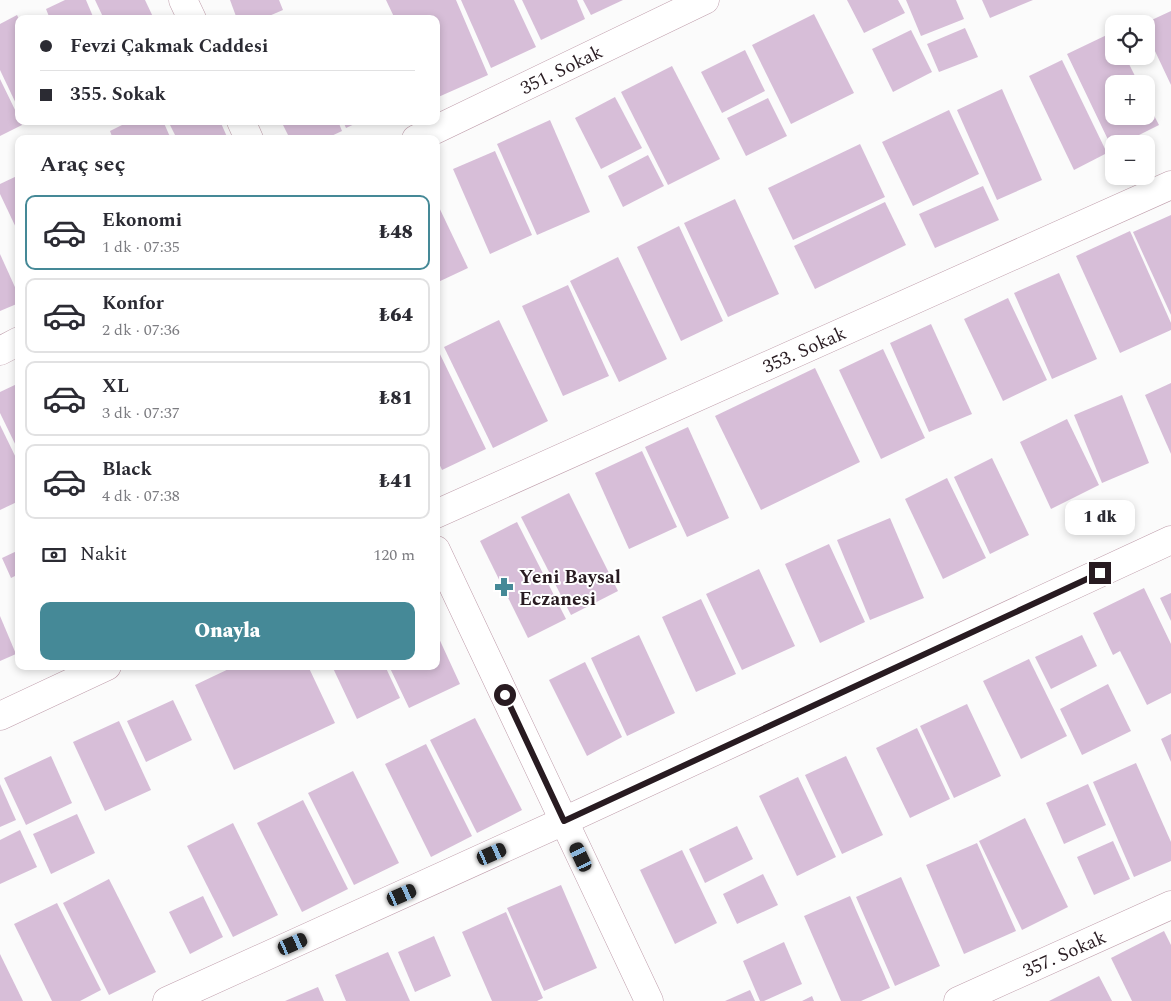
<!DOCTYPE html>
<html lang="tr">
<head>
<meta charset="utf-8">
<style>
	:root { --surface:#fff; --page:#f2f2f3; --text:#2b2b33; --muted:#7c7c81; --line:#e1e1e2; --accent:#458997 }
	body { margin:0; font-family:Spectral,serif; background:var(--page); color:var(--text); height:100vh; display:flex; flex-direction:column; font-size:19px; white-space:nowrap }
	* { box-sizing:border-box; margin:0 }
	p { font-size:16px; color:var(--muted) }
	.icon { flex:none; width:28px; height:28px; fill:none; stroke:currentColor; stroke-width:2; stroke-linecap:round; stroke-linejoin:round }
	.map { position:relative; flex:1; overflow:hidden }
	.sheet { position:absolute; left:15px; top:135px; width:425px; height:535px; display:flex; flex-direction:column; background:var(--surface); border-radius:10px; box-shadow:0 2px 8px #0003 }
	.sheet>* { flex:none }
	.guide { position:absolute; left:15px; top:15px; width:425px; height:110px; border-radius:10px; box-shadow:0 2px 8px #0003; display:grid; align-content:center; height:110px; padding:0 25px; background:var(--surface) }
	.tools { position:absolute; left:1105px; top:15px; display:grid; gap:10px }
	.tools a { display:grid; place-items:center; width:50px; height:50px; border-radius:10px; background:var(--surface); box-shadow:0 2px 8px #0003; font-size:25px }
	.end { position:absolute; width:22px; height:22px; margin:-11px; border:6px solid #281b21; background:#fff; box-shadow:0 0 0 2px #fff }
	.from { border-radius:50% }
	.bubble { position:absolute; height:35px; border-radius:10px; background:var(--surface); box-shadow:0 2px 8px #0003; font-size:16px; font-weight:800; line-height:35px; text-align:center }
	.car { position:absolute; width:15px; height:30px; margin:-15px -8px; border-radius:6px; box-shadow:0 0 4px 1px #0007; background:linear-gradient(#222 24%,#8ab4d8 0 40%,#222 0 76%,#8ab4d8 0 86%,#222 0) }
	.guide b { display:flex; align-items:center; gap:18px; height:48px; font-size:19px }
	.guide b+b { border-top:1px solid var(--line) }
	.guide i { width:12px; height:12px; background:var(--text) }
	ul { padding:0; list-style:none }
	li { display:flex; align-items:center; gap:15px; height:75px; margin:0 10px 8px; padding:0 15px; border:2px solid var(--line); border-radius:10px }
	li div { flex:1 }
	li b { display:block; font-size:19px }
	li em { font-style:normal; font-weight:800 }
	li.active { border-color:var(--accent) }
	li>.icon { width:45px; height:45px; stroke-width:1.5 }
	h2 { padding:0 25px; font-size:22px; line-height:60px }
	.pay { display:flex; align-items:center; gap:12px; height:55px; padding:0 25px; font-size:19px }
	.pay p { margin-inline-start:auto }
	.action { display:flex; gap:10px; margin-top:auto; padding:10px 25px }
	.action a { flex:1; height:58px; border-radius:10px; background:var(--accent); color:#fff; font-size:20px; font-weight:800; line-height:58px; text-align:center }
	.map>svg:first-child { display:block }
	.building { fill:#d7bed8 }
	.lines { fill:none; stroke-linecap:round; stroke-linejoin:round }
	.minor-casing { stroke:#bf9dab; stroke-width:29 }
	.major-casing { stroke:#bf9dab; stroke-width:29 }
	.minor { stroke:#fff; stroke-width:28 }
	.major { stroke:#fff; stroke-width:28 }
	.route { stroke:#281b21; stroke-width:6 }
	.labels { text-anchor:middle; stroke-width:4; stroke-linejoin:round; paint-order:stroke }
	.street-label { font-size:19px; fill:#281b21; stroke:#fff }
	.poi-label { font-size:19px; font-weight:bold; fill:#281b21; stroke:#fff; text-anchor:start }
</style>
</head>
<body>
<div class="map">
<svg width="1171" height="1001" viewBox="0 0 1171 1001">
	<rect width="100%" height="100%" fill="#fbfbfb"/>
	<!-- building -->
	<g class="building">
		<path d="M65,0H86L94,19H50L46,9Z"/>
		<path d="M95,0H145L154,19H104Z"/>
		<path d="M230,0H279L283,10L262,19H237Z"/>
		<path d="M386,0H456L488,75L436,98V19H395Z"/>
		<path d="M461,0H514L536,47L491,68Z"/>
		<path d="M522,0H577L585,19L541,40Z"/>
		<path d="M583,0H623L591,15Z"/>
		<path d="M847,0H898L905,13L864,33Z"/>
		<path d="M906,0H956L964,19L921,36Z"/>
		<path d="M982,0H1033L990,18Z"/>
		<path d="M1171,11V85L1146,32V24H1143Z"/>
		<path d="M814,14L854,93L791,124L752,45Z"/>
		<path d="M17,15L19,19V110L0,70V24Z"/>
		<path d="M965,28L978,57L939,72L927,44Z"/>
		<path d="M911,30L932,72L893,92L872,49Z"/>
		<path d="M1113,32L1114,56H1125L1139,84H1114V116H1146V100L1159,125L1121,144H1114V147L1112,148L1067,54Z"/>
		<path d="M745,50L765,91L722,113L701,72Z"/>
		<path d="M1062,60L1107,153L1074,170L1029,76Z"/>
		<path d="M672,66L720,159L668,185L621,92Z"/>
		<path d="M0,79L19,118V121H20L22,125L0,136Z"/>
		<path d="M1002,89L1042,180L997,200L957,110Z"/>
		<path d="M615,97L642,148L601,169L575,118Z"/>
		<path d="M768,98L787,136L746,156L727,118Z"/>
		<path d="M949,110L979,174L913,206L882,142Z"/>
		<path d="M550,120L590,212L537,235L497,144Z"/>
		<path d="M130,121H163L171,139H113L110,131Z"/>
		<path d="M168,121H220L228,139H177Z"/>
		<path d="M281,121H338L342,131L325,139H290Z"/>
		<path d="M343,121H361L346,128Z"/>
		<path d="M860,144L885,197L793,240L768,188Z"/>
		<path d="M495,151L532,235L490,254L453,169Z"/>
		<path d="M648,155L664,186L623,207L608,176Z"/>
		<path d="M19,175V234L0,194V184Z"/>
		<path d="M983,186L999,220L935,248L919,214Z"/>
		<path d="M735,199L779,294L728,317L684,223Z"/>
		<path d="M436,201L468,268L436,283Z"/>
		<path d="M885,202L906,245L815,289L794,246Z"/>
		<path d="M1171,215V315L1133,232Z"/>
		<path d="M679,226L723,321L681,341L637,247Z"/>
		<path d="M1130,231L1171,323V330L1120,353L1076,256Z"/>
		<path d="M0,254L19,296V303L0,311Z"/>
		<path d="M618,257L667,359L619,382L570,281Z"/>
		<path d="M1059,273L1097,359L1052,379L1014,293Z"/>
		<path d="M568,285L609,376L563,396L522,306Z"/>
		<path d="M1008,298L1047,380L1003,401L964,319Z"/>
		<path d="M499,320L548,421L493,448L444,347Z"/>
		<path d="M931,324L972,414L929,432L890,343Z"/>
		<path d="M436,346L486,449L442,470L436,457Z"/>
		<path d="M883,349L925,438L881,459L839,370Z"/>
		<path d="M815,368L860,462L761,510L715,416Z"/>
		<path d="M19,383V452L0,413V392Z"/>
		<path d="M1171,383V454L1145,395Z"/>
		<path d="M1122,395L1149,463L1102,483L1074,415Z"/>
		<path d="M1067,419L1099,485L1051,509L1020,442Z"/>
		<path d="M0,425L19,464V501L0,510Z"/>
		<path d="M688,427L729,518L687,537L645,447Z"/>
		<path d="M642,451L677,527L629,549L595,473Z"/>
		<path d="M992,458L1029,535L990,554L954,477Z"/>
		<path d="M947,478L986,558L943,579L905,499Z"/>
		<path d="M569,493L618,591L571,615L521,517Z"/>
		<path d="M890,518L924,598L870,620L837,540Z"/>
		<path d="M517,522L566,619L528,638L480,541Z"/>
		<path d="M829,544L865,622L820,643L785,564Z"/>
		<path d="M19,550V579L17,575L11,578L2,558Z"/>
		<path d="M759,569L795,646L742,670L706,594Z"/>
		<path d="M1144,588L1171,644V693L1147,705L1120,651L1113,655L1093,613Z"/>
		<path d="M1171,593V621L1160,598Z"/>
		<path d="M701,599L736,674L696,692L662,617Z"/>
		<path d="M0,616L16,654L0,661Z"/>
		<path d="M436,632L460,684L409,708L389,666H436Z"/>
		<path d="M639,635L675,713L627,736L591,658Z"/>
		<path d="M1082,635L1097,666L1051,689L1035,657Z"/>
		<path d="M1029,659L1067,736L1021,759L983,681Z"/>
		<path d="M585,662L622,737L587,756L549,680Z"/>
		<path d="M235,666H308L335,723L234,770L195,685Z"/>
		<path d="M332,666H385L400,698L357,719Z"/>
		<path d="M1108,684L1131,731L1082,755L1060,709Z"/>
		<path d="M173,700L192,740L146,762L127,721Z"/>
		<path d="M967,704L1001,776L954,798L920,726Z"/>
		<path d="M475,718L522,810L477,833L430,740Z"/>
		<path d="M119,721L151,790L105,811L73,742Z"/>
		<path d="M917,728L950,799L910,818L876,748Z"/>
		<path d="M1171,734V762L1161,739Z"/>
		<path d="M426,744L472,836L431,857L385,764Z"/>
		<path d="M51,756L72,803L26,825L4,778Z"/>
		<path d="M846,756L883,835L842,854L805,775Z"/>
		<path d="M1136,763L1171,842V861L1134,877L1093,782Z"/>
		<path d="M353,771L399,863L354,885L308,793Z"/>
		<path d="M798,777L836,857L797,876L759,796Z"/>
		<path d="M0,784L16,820L0,827Z"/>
		<path d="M1088,784L1106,825L1064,844L1046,803Z"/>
		<path d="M303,800L348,889L302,912L257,823Z"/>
		<path d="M77,814L95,853L51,874L33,834Z"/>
		<path d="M1025,818L1068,907L1022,930L979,841Z"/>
		<path d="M233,823L278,915L233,937L187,846Z"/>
		<path d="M737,826L753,859L705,883L689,849Z"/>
		<path d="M20,830L37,867L0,884V840Z"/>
		<path d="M1113,841L1130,879L1094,895L1077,857Z"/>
		<path d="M977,843L1016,931L964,954L926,865Z"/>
		<path d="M682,850L717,923L675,944L640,870Z"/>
		<path d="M763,874L778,905L737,924L723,894Z"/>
		<path d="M901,877L940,966L895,986L856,897Z"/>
		<path d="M109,879L156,972L109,995L63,903Z"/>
		<path d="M561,885L597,968L544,991L507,908Z"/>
		<path d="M203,896L223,937L190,954L169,912Z"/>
		<path d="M850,896L890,988L861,1001H841L804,916Z"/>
		<path d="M57,903L101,990L80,1001H52L14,924Z"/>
		<path d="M506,912L543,998L537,1001H492L462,932Z"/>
		<path d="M1164,931L1171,945V1001H1132L1111,958Z"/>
		<path d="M434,936L451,976L415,992L398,952Z"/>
		<path d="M784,942L802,984L764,1001H760L743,961Z"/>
		<path d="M388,952L410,1001H346L335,975Z"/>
		<path d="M0,954L23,1001H0Z"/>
		<path d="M1099,976L1112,1001H1049Z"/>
		<path d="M318,987L324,1001H285Z"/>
		<path d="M750,990L755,1001H725Z"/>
		<path d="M812,996L814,1001H802Z"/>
	</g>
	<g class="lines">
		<!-- minor casing -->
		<g class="minor-casing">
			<g id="minor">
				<path d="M416,139L705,0"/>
				<path d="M0,351L19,341"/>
				<path d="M436,514L1171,185"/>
				<path d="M0,716L107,666"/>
				<path d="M167,1001L564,821L1171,540"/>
				<path d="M958,1001L1171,905"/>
			</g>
		</g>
		<!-- major casing -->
		<g class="major-casing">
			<g id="major">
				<path d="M183,0L192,19"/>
				<path d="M241,121L249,139"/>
				<path d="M436,550L649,1001"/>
			</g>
		</g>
		<!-- minor -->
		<use href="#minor" class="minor"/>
		<!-- major -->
		<use href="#major" class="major"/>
	</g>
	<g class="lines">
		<!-- route -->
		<path class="route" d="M505,695L564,821L1100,573"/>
	</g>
	<!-- icons -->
	<defs>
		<g id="pharmacy-bare" transform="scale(1.5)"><path d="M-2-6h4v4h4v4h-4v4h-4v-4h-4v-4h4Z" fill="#458997" stroke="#fff" stroke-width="2.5" paint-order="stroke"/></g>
	</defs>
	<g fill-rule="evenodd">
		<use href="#pharmacy-bare" x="504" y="587"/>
	</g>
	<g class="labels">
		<!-- street labels -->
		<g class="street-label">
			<text transform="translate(561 69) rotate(-26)" y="7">351. Sokak</text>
			<text transform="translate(804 349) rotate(-24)" y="7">353. Sokak</text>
			<text transform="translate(1064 953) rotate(-24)" y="7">357. Sokak</text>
		</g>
		<!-- poi labels -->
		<g class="poi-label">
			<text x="519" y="583">Yeni Baysal<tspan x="519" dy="22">Eczanesi</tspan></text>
		</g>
	</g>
</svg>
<div class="tools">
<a><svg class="icon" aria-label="locate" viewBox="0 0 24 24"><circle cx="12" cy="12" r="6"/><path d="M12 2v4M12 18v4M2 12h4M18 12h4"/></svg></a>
<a>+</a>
<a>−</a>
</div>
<i class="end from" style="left:505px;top:695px"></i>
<i class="end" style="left:1100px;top:573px"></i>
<div class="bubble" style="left:1065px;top:500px;width:70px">1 dk</div>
<i class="car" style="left:492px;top:854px;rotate:66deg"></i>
<i class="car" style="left:581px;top:857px;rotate:335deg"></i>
<i class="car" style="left:402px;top:895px;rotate:66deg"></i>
<i class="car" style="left:293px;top:944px;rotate:66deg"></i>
<div class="guide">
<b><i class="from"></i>Fevzi Çakmak Caddesi</b>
<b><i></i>355. Sokak</b>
</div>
<section class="sheet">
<h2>Araç seç</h2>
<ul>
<li class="active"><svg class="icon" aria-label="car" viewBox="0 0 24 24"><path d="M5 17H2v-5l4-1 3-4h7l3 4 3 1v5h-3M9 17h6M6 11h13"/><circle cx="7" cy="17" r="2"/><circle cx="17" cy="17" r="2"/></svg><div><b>Ekonomi</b><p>1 dk · 07:35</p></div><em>₺48</em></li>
<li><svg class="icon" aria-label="car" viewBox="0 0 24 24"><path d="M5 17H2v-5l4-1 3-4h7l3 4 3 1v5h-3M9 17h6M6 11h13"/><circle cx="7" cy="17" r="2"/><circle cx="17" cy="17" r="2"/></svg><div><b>Konfor</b><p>2 dk · 07:36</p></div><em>₺64</em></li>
<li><svg class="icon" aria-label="car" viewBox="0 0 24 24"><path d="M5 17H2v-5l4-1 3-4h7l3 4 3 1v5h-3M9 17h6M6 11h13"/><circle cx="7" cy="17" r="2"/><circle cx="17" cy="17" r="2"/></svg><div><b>XL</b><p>3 dk · 07:37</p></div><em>₺81</em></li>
<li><svg class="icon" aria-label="car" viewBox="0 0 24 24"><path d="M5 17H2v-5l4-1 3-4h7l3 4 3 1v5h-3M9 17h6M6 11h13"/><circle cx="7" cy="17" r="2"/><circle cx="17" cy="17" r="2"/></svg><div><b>Black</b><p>4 dk · 07:38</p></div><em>₺41</em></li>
</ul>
<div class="pay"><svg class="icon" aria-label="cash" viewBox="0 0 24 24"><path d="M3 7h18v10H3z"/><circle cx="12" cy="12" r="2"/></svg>Nakit<p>120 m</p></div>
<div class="action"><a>Onayla</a></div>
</section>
</div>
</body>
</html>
